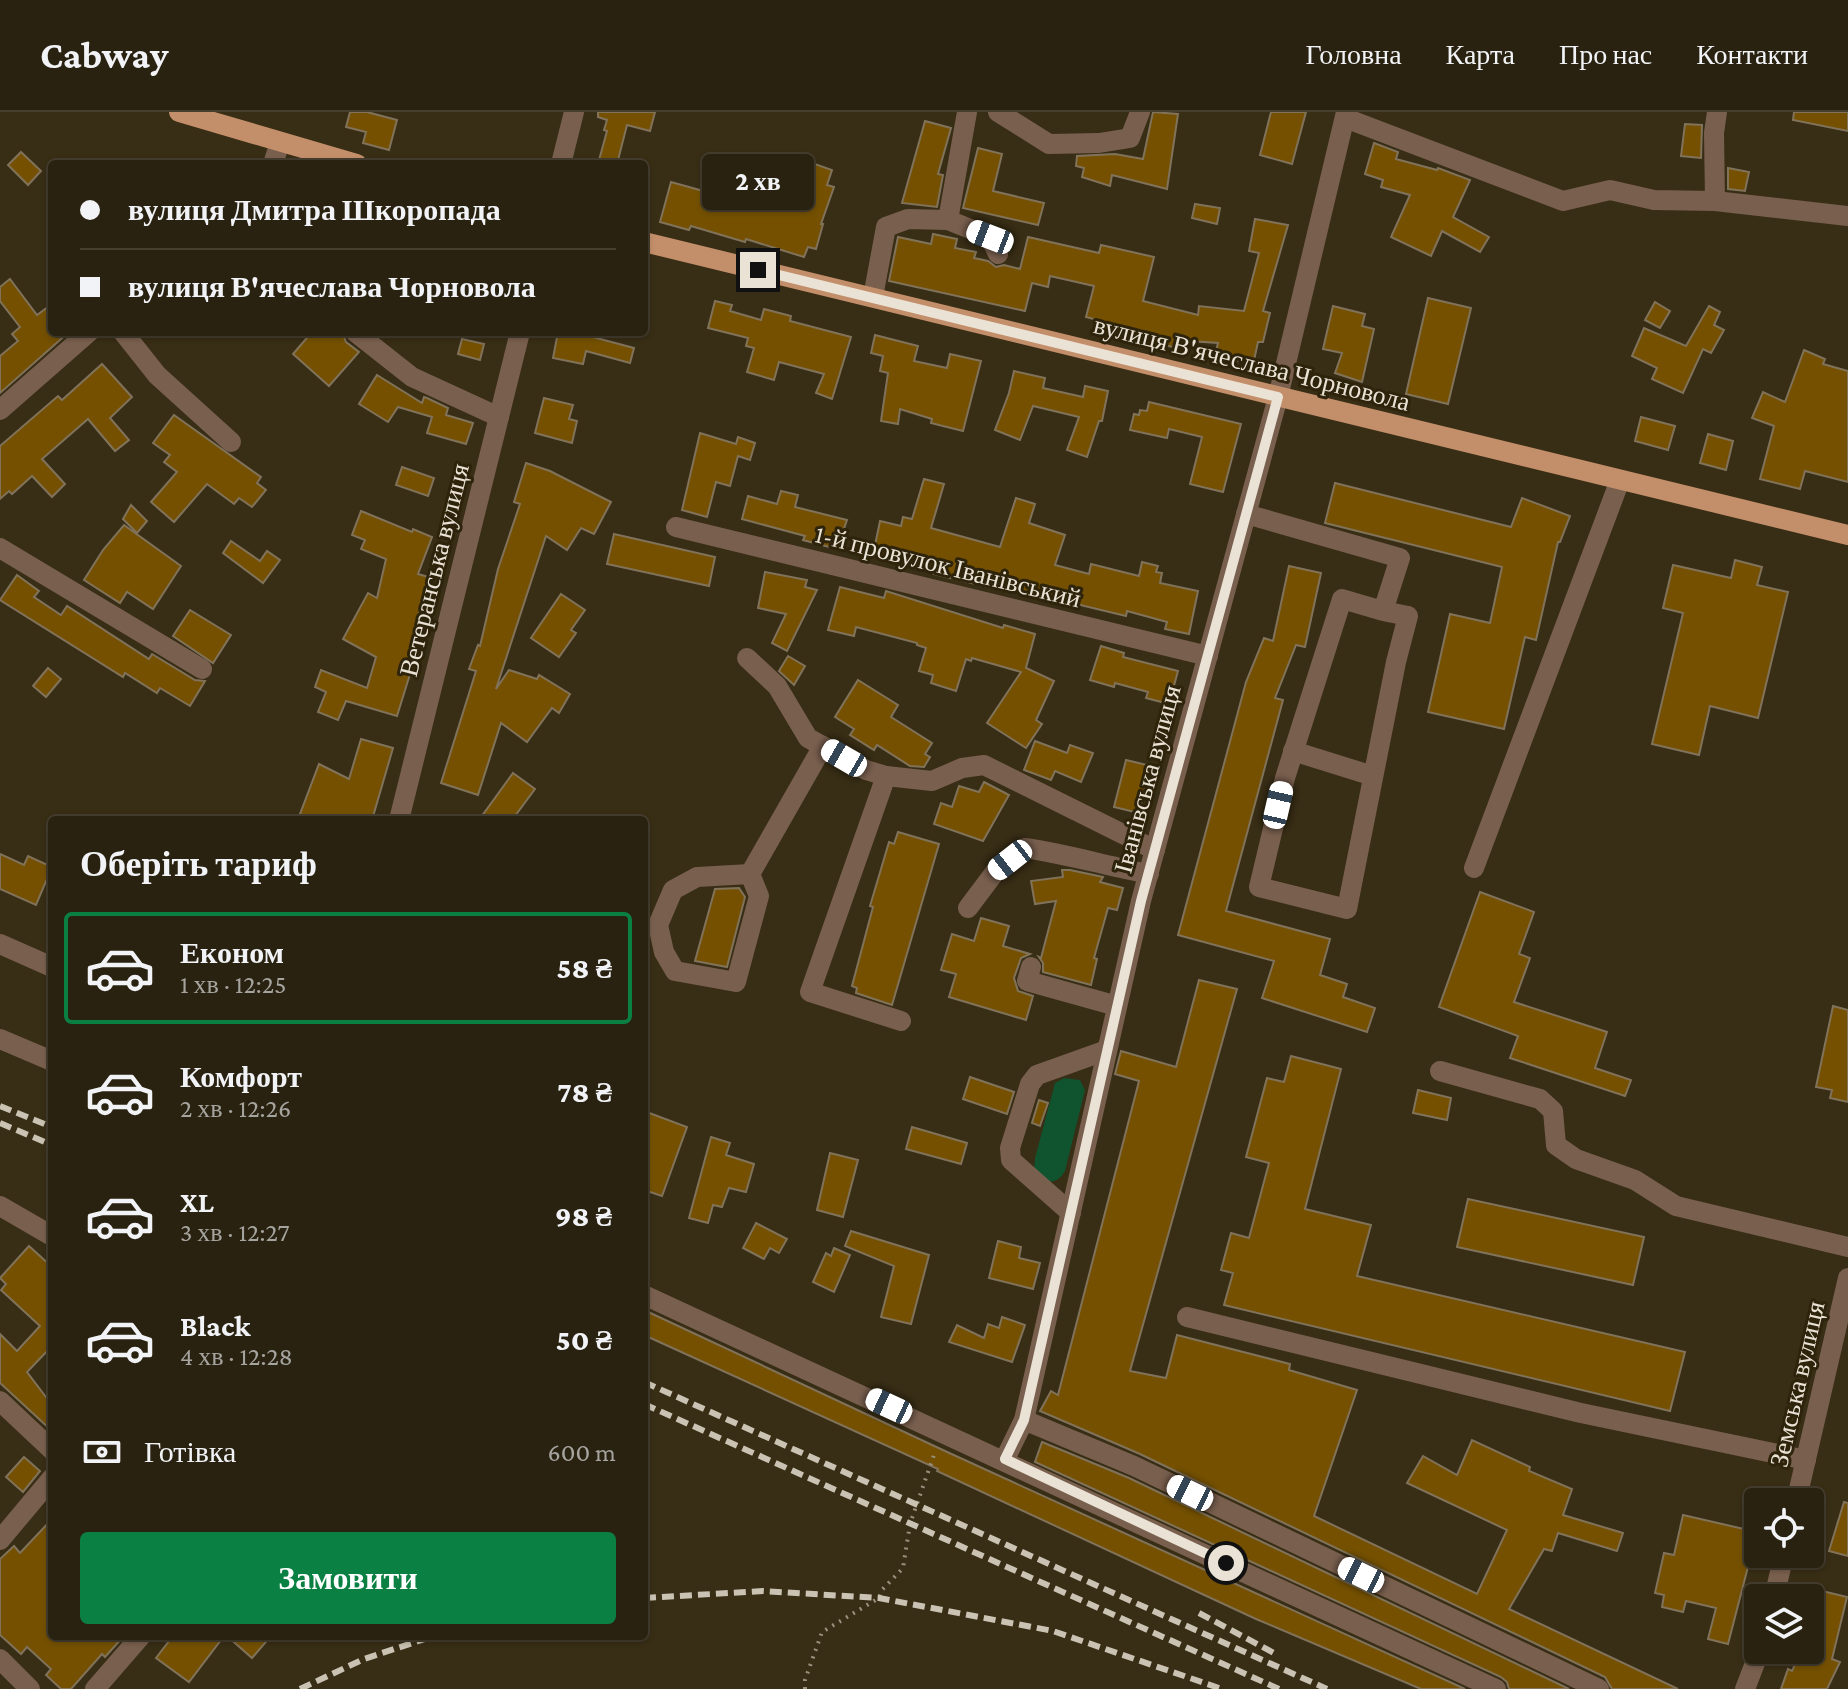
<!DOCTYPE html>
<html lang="uk">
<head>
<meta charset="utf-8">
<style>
	:root { --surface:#2a2210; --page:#362f1e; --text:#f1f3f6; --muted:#a5a49f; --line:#463f30; --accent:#0b8043 }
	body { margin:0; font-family:"Crimson Pro",serif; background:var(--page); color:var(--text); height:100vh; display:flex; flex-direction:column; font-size:30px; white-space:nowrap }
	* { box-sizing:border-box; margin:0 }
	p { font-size:26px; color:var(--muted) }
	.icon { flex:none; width:44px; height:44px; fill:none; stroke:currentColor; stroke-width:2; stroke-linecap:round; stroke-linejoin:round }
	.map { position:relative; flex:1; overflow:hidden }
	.sheet { position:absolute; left:48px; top:704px; width:600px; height:824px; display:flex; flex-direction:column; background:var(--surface); border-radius:8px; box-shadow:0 2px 6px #0004,0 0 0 2px var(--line) }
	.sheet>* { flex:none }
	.banner { position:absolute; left:48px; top:48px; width:600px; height:176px; border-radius:8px; box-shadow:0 2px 6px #0004,0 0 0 2px var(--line); display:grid; align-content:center; height:176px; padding:0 32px; background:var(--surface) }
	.buttons { position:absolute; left:1744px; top:1376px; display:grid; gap:16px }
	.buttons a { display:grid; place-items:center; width:80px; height:80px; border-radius:8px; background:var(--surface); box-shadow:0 2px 6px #0004,0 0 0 2px var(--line); font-size:40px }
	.end { position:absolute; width:36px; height:36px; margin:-18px; border:10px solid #eae3d5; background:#111; box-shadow:0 0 0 4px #111 }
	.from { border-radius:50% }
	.bubble { position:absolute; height:56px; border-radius:8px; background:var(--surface); box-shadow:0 2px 6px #0004,0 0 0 2px var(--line); font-size:26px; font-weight:800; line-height:56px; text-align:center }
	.car { position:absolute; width:24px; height:48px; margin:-24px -12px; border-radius:10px; box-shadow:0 0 6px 2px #0007; background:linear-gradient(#fff 24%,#345 0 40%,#fff 0 76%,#345 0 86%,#fff 0) }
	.banner b { display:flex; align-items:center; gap:28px; height:76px; font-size:30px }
	.banner b+b { border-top:2px solid var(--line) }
	.banner i { width:20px; height:20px; background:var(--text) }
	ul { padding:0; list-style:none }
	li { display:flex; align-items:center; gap:24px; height:112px; margin:0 16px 12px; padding:0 16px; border:4px solid transparent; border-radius:8px }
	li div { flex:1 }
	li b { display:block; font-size:30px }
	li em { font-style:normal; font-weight:800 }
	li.selected { border-color:var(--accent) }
	li>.icon { width:72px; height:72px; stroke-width:1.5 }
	h2 { padding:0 32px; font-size:36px; line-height:96px }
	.pay { display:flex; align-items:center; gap:20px; height:88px; padding:0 32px; font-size:30px }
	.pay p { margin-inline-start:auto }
	.action { display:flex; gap:16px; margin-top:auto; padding:16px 32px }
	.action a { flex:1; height:92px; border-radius:8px; background:var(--accent); color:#fff; font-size:32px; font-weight:800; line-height:92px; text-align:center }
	header { display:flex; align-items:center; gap:48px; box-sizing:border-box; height:112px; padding:0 40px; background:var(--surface); border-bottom:2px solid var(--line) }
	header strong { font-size:38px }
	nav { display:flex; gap:44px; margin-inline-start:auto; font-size:28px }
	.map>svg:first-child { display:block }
	.green { fill:#10542f }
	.building { fill:#745000; stroke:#81725a; stroke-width:2 }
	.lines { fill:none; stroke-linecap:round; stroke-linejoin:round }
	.path { stroke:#988f7d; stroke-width:4; stroke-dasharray:2 6; stroke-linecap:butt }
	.minor { stroke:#795f4e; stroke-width:20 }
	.major { stroke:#c38e6a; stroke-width:20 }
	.rail { stroke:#cac2b2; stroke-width:6; stroke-dasharray:12 6; stroke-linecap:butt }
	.route { stroke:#eae3d5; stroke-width:10 }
	.labels { text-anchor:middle; stroke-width:6; stroke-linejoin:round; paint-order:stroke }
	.street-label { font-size:26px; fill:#eae3d5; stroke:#2e230b }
</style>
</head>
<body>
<header>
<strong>Cabway</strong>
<nav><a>Головна</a><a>Карта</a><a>Про нас</a><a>Контакти</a></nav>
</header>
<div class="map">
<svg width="1848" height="1577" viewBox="0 0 1848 1577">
	<rect width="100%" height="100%" fill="#382d15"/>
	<!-- green -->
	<path class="green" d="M1064,966L1080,968L1085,978L1065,1059C1057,1073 1045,1073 1034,1061L1035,1046L1055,971Z"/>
	<!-- building -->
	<g class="building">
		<path d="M350,0H367L397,8L389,38L363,31L366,20L346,15Z"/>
		<path d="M598,0H655L650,19L627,13L617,52H598L607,19L604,18L607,8L598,5Z"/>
		<path d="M1153,0L1178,2L1167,77L1112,63L1110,74L1082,65L1084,56L1076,54L1077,44L1115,42L1143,47Z"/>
		<path d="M1271,0H1306L1292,52L1260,43Z"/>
		<path d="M1794,0H1848V19L1793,8Z"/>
		<path d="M925,9L951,16L938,62L943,63L937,95L902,91Z"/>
		<path d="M1685,12L1702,13L1701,46L1681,44Z"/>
		<path d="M1374,31L1398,40L1396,47L1437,58L1438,56L1470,68L1453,105L1489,125L1480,140L1442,119L1431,144L1391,125L1410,83L1381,75L1383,68L1365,62Z"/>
		<path d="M978,36L1002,42L993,79L1044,91L1038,113L963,96Z"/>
		<path d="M21,40L41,59L28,73L8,53Z"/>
		<path d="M719,42L736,47L727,76L783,91L798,46L832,58L827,73L834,75L821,112H823L816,137L808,135L804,145L746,127L745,130L691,114L689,118L660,110L671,70L707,80Z"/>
		<path d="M1728,56L1749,60L1745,79L1728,77Z"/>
		<path d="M1195,92L1220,96L1217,112L1192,106Z"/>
		<path d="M1255,107L1288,113L1263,199L1270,201L1263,230H1258L1253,253L1215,243L1218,231L1175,228L1173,235L1141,227L1143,220L1086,205L1094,174L1050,164L1048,175L1032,171L1025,199L889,169L898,125L931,132L933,122L957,127L955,136L976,140L974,146L988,149L996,155L1004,153L1020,157L1028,125L1099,141L1101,133L1154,145L1143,189L1198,203L1199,194L1244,199L1259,141L1249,139Z"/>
		<path d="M10,167L37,203L52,192V220H69L0,281V244L18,229L12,222L20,215L0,189V175Z"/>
		<path d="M1428,186L1471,196L1448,292L1406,282Z"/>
		<path d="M715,189L732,193L730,199L761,208L764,197L791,204L790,209L851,225L832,287L816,281L824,262L779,250L774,268L747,260L754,236L746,234L748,226L708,216Z"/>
		<path d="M1655,190L1670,199L1660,216L1645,208Z"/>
		<path d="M1333,194L1365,202L1362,214L1374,217L1362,270L1335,261L1342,241L1323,237Z"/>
		<path d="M1709,194L1720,200L1714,213L1724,218L1711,241L1703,237L1683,281L1652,267L1657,256L1632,244L1644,216L1686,234Z"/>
		<path d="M312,220H342L346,230L359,240L329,274L293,242Z"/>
		<path d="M558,220H590L589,224L634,236L630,251L586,239L583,252L553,246Z"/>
		<path d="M875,223L918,234L914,249L947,256L950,242L981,249L963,319L931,311L932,307L900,297L898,312L881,309L888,261L880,259L883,244L871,241Z"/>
		<path d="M462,227L484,232L480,248L458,242Z"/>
		<path d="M1804,238L1825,247L1823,252L1848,259V370L1805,359L1800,377L1760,367L1774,314L1752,306L1763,280L1785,290Z"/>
		<path d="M102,252L132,285L110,306L129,328L115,339L88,307L42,347L65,372L52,385L32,364L12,382L9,379L0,387V334L58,284L62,288Z"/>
		<path d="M1014,259L1045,266L1043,276L1083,285L1085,274L1108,279L1102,309H1099L1087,345L1067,338L1079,305L1033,294L1020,328L995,318L1009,281Z"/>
		<path d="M377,263L422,291L424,285L427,286L448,296L446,303L473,311L466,332L427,321L432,305L398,295L388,310L359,292Z"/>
		<path d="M544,286L573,293L569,307L577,309L572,331L535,321Z"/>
		<path d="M1149,290L1241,312L1223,380L1190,372L1202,325L1169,317L1167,326L1130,318L1134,302L1139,303L1140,298L1147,299Z"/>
		<path d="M174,303L261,365L257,371L266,378L252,395L239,386L234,392L207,372L174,410L151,390L177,360L164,350L170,343L153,331Z"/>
		<path d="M1641,305L1675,314L1668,338L1635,329Z"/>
		<path d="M700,321L736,332L738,325L755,331L750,348L738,344L730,374L716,370L707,405L682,398Z"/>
		<path d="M1708,322L1733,329L1726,358L1700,351Z"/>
		<path d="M526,351L550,359L611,390L594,422L581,416L567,438L546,424L496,577L509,558L537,567L539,563L570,582L559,601L552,596L527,630L501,611L478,683L441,671L476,559L469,557L478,533L480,534L498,457L520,392L514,390Z"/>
		<path d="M402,355L434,366L428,384L396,373Z"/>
		<path d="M924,367L944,372L931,416L1000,435L1016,386L1035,392L1029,411L1065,423L1055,453L1089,462L1091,452L1139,464L1142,450L1158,454L1156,460L1162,461L1160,471L1198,479L1189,522L1165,517L1167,510L1127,499L1126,504L1010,476L1009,480L934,462L936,457L873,443L880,409L901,414L903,405L912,407Z"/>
		<path d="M1335,371L1511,415L1522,386L1570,404L1560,430H1558L1536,528L1525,525L1504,617L1428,600L1450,502L1490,511L1502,455L1325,411Z"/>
		<path d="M781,379L798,383L795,395L847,408L837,437L803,428L805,424L742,407L748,384L777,392Z"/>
		<path d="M131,393L147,409L137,421L123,407Z"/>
		<path d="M361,399L412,420L413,417L432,425L418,462L432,466L425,496L421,495L412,528L420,530L397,604L346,589L338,608L318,600L326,580L315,575L321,558L367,576L376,545L343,527L368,481L377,486L386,447L361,437L365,428L352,423Z"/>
		<path d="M124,413L181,454L153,497L127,480L120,491L84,468L103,438Z"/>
		<path d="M614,422L715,445L709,474L607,452Z"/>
		<path d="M231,429L260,449L267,439L280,448L263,471L223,441Z"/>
		<path d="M1735,448L1762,455L1757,473L1788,480L1758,606L1710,594L1699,643L1652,632L1683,501L1663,496L1673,453L1731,466Z"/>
		<path d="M1289,454L1321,461L1305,535L1296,533L1275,586L1283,588L1226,799L1330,827L1320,863L1347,872L1343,885L1375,896L1367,920L1262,886L1274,849L1178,823L1246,570L1264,526L1273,529Z"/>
		<path d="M765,460L807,468L805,475L817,478L787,539L772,531L786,502L758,496Z"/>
		<path d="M17,463L39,479L34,485L61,503L67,494L149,547L152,542L195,568L205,569L190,594L160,576L157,581L125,561L123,565L0,488Z"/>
		<path d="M840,475L884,486L886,479L1003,516L1004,513L1035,522L1026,556L1054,569L1036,608L1042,612L1026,636L987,611L1021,560L972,546L971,549L966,547L956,579L931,571L933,563L919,559L926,536L917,533V531L856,515L854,524L828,518Z"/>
		<path d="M561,482L585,498L571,518L576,521L559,545L531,526Z"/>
		<path d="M190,498L231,523L213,551L173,524Z"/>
		<path d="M1101,534L1124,541L1123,545L1178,559L1169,592L1146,586L1148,580L1115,571L1114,575L1090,568Z"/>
		<path d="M788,544L805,554L794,573L779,559Z"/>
		<path d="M48,556L61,567L46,585L33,574Z"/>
		<path d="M858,568L898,593L891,605L932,631L925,642L930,645L924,655L910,654L877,633L874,638L850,623L854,617L835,605Z"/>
		<path d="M361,627L393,636L372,708H314L300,702L319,652L349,667Z"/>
		<path d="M1035,629L1067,641L1070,633L1093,641L1081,670L1055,659L1051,668L1024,658Z"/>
		<path d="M1126,648L1151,654L1139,701L1114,695Z"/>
		<path d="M513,661L535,677L512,708H479Z"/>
		<path d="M984,670L1009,683L983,729L934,712L941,691L952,695L959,674L979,680Z"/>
		<path d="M898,720L939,732L892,893L856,881L857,876L852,874L873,795L870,794L889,730L894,732Z"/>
		<path d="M0,742L24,753L28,744L52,755L36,793L0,777Z"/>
		<path d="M1062,758H1070L1103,765L1100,770L1123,776L1117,798L1108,796L1094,846L1097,847L1091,873L1043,860V851L1039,845L1041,846L1056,789L1035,792L1031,769L1063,765Z"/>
		<path d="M739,776L745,785L727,855L695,849L715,777Z"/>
		<path d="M1480,780L1534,800L1519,842L1530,846L1514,890L1607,920L1595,956L1631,968L1625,984L1510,946L1518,924L1439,895Z"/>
		<path d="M981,806L1009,814L1003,834L1030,842L1021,846L1014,866L1018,879L1033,884L1026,908L949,885L956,862L941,858L952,822L974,829Z"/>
		<path d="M1199,868L1237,877L1130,1259L1166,1266L1177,1223L1290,1252L1289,1258L1357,1278L1314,1404L1477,1482L1507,1418L1407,1371L1423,1344L1457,1363L1472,1328L1530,1355L1529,1359L1572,1377L1563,1403L1623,1421L1617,1439L1558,1421L1552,1439L1544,1437L1509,1497L1678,1577H1612L1605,1565L1140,1342L1040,1299L1051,1279L1058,1283L1139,969L1115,962L1121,939L1176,955Z"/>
		<path d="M1833,894L1848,898V990L1830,986L1832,978L1816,975Z"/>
		<path d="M1291,944L1341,957L1305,1097L1371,1113L1357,1164L1685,1240L1670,1299L1224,1193L1233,1161L1221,1158L1231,1121L1249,1126L1269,1051L1246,1045L1267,966L1284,970Z"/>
		<path d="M970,965L1014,980L1007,1002L963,987Z"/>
		<path d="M1418,978L1451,986L1447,1008L1413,1001Z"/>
		<path d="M1039,988L1048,991L1040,1014L1032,1011Z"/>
		<path d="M644,999L687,1015L662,1084L644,1078Z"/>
		<path d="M912,1015L967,1031L961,1052L906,1037Z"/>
		<path d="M711,1025L730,1031L726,1043L754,1052L746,1080L729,1076L722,1095L713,1093L708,1111L689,1106Z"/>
		<path d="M830,1041L858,1048L843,1105L817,1098Z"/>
		<path d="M1468,1087L1644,1125L1633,1173L1457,1135Z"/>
		<path d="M756,1111L787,1127L779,1141L770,1136L764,1147L743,1136Z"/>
		<path d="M851,1119L929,1143L911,1212L881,1205L894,1154L845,1134Z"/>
		<path d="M998,1129L1021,1135L1019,1146L1040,1151L1033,1177L989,1166Z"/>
		<path d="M29,1134L52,1155V1234L27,1260L52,1293V1319L0,1271V1222L17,1239L40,1214L1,1178L6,1172L0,1166Z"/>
		<path d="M834,1136L850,1143L834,1180L813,1170L826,1141L831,1144Z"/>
		<path d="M644,1198L945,1339L1465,1577H1421L1256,1507L937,1359L938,1357L644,1223Z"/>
		<path d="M1002,1205L1025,1213L1012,1250L949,1230L957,1213L984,1226L988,1212L999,1216Z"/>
		<path d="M1042,1330L1129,1366L1569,1577H1509L1507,1570L1501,1565L1035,1350Z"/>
		<path d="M24,1345L40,1359L23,1380L6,1365Z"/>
		<path d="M1844,1390L1848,1391V1444L1829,1439Z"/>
		<path d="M1683,1403L1757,1420L1728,1532L1708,1527L1716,1496L1686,1489L1683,1500L1662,1495L1664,1483L1655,1481L1664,1441L1674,1443Z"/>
		<path d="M52,1407V1524H124L105,1545L102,1542L71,1577H61L46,1563L51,1557L27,1535L21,1542L0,1523V1447L14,1434L20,1441Z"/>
		<path d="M1810,1476L1847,1485L1832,1547L1840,1550L1827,1577H1781L1788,1557L1792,1559L1802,1538H1810Z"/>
		<path d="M173,1524H224L189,1570L156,1546Z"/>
		<path d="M227,1524H271L252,1546Z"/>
	</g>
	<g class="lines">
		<!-- path -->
		<path class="path" d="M805,1577V1568L822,1520L879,1486L882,1478L903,1456L910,1412L935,1340"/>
		<!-- minor -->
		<g class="minor">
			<path d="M998,0L1049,32L1099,31L1130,26L1140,0"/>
			<path d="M1345,6L1563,89L1610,78L1654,88L1715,89L1848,104"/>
			<path d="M273,52L280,30"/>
			<path d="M561,52L574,0"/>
			<path d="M1715,89L1714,21L1717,0"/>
			<path d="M948,108L990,125L998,142"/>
			<path d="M873,185L886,115L908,107L948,108L967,0"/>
			<path d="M123,220L157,263L231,330"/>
			<path d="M355,220L412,265L499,305"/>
			<path d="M0,298L89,220"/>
			<path d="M1246,402L1400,446L1383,499L1342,487L1285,666L1259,775L1347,797L1396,550L1408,504L1383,499"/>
			<path d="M676,415L1208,544"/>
			<path d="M0,436L202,557"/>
			<path d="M747,546L777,574L808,626L866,658L886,664L932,669L962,656L984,653L1155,738"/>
			<path d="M1293,639L1373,664"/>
			<path d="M886,664L810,880L901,909"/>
			<path d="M399,708L520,220"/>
			<path d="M1474,756L1620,368"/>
			<path d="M750,762L759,784L736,870L675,859L664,840L658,813L673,778L697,765Z"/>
			<path d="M750,762L823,634"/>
			<path d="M968,796L995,760L1025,736C1067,742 1107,754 1149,762"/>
			<path d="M0,832L52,855"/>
			<path d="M1031,855L1027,869L1117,894"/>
			<path d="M0,927L52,949"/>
			<path d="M1440,959L1540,987L1553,999L1556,1033L1576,1047L1635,1068L1676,1094L1848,1135"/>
			<path d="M0,1094L52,1124"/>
			<path d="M1071,1101L1011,1048L1010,1036L1030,972L1037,963L1107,938"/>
			<path d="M644,1183L1496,1577"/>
			<path d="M1187,1205L1581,1301L1806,1348"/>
			<path d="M0,1289L52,1338"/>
			<path d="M1024,1308L1134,1354L1599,1577"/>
			<path d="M1005,1347L1024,1308L1141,789L1278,285L1346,0"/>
			<path d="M1796,1390L1848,1166"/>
			<path d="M0,1428L52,1366"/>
			<path d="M1774,1486L1784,1442"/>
			<path d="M0,1547L30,1577"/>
			<path d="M95,1577L141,1524"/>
			<path d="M1745,1577L1760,1538"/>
		</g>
		<!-- major -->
		<g class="major">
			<path d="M179,0L357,52"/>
			<path d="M644,130L1848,423"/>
		</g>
		<!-- rail -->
		<g class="rail">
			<path d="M0,994L52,1015"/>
			<path d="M0,1011L52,1033"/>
			<path d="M644,1270L1327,1577"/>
			<path d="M644,1292L1279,1577"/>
			<path d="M644,1486L763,1479L879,1486L1053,1519L1222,1577"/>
			<path d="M1199,1501L1274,1541"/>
			<path d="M300,1577L364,1547L434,1524"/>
		</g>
	</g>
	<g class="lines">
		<!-- route -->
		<path class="route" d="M758,158L1278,285L1141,789L1024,1308L1005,1347L1226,1451"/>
	</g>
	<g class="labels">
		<!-- street labels -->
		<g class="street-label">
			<text transform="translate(1252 251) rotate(14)" y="9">вулиця В'ячеслава Чорновола</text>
			<text transform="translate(948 454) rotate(14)" y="9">1-й провулок Іванівський</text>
			<text transform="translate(434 458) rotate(-76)" y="9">Ветеранська вулиця</text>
			<text transform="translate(1147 667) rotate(-75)" y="9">Іванівська вулиця</text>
			<text transform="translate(1797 1272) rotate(-77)" y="9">Земська вулиця</text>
		</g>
	</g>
</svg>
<div class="buttons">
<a><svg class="icon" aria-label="locate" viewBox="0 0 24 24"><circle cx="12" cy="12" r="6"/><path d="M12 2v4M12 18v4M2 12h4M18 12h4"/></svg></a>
<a><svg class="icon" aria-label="layers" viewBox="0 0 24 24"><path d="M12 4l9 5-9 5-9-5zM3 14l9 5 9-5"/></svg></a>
</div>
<i class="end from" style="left:1226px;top:1451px"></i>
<i class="end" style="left:758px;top:158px"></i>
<div class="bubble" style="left:702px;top:42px;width:112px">2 хв</div>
<i class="car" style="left:990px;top:125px;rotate:291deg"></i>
<i class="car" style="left:844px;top:646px;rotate:300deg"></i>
<i class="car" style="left:1278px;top:693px;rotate:13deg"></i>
<i class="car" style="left:1010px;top:748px;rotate:232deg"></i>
<i class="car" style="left:889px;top:1294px;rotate:295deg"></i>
<i class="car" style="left:1190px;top:1381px;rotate:296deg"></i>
<i class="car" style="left:1361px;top:1463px;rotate:296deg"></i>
<div class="banner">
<b><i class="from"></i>вулиця Дмитра Шкоропада</b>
<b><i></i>вулиця В'ячеслава Чорновола</b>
</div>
<section class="sheet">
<h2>Оберіть тариф</h2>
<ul>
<li class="selected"><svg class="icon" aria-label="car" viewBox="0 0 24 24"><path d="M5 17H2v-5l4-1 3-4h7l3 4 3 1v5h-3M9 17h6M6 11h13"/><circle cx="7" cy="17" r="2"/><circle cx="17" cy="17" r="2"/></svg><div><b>Економ</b><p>1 хв · 12:25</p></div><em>58 ₴</em></li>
<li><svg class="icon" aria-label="car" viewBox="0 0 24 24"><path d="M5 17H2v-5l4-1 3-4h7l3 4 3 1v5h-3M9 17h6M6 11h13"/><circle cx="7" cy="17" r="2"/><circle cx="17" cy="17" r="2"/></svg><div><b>Комфорт</b><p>2 хв · 12:26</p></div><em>78 ₴</em></li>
<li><svg class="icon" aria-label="car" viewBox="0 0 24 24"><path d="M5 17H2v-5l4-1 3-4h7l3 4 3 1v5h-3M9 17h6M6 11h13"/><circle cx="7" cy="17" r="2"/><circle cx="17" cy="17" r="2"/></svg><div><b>XL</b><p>3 хв · 12:27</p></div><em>98 ₴</em></li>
<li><svg class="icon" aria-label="car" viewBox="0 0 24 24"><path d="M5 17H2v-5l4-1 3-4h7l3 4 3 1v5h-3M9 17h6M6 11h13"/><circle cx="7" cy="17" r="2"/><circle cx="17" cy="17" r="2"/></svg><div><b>Black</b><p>4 хв · 12:28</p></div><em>50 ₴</em></li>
</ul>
<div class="pay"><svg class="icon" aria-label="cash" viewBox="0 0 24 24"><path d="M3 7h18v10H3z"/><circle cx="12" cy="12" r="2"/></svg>Готівка<p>600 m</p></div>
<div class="action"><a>Замовити</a></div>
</section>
</div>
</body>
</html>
